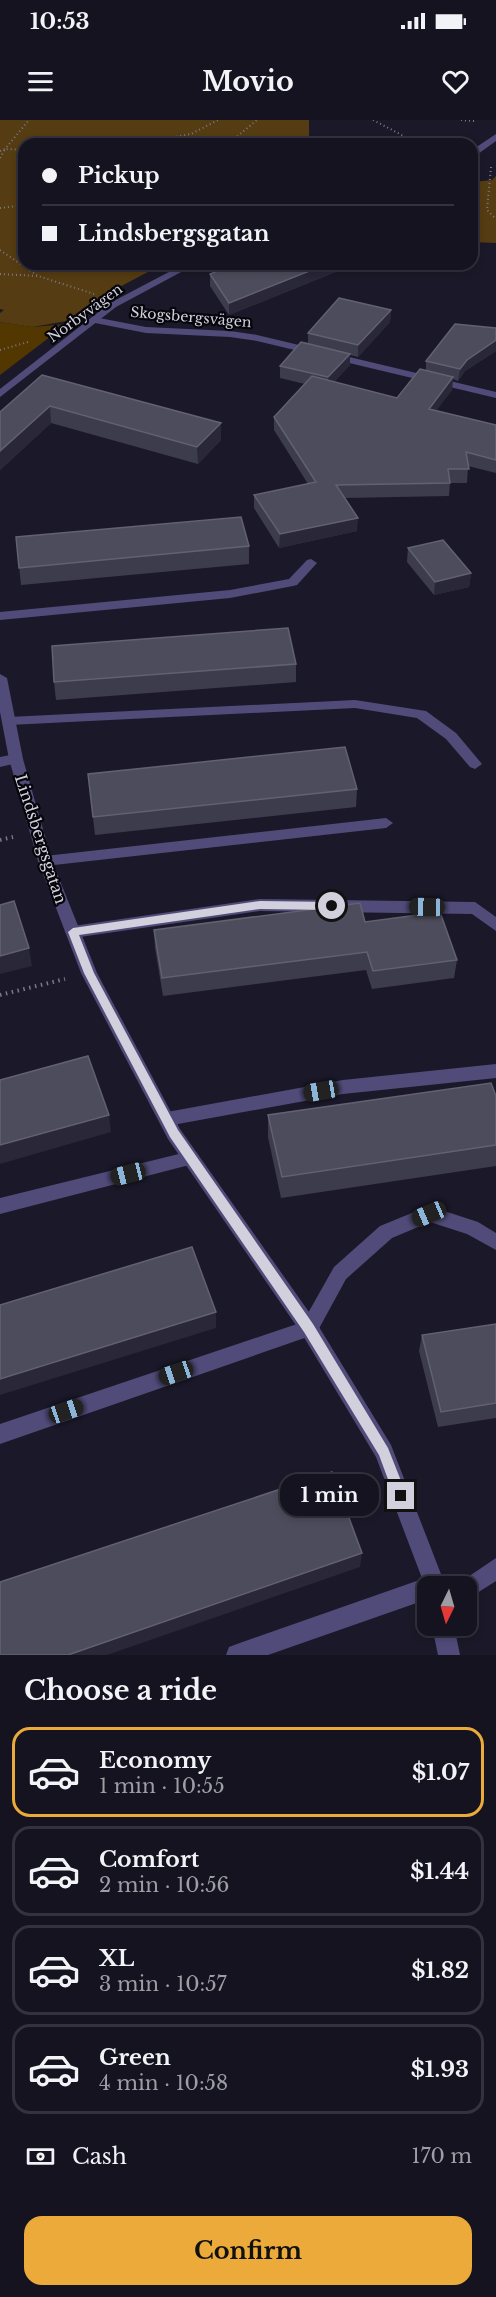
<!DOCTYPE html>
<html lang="en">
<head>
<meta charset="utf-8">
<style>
	:root { --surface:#14131f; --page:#21202c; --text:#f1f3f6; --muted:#9d9ea4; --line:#33323d; --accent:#ebaa39 }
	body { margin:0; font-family:"Libre Baskerville",serif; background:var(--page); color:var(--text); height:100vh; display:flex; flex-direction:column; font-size:22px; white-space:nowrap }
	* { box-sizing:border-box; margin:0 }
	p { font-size:20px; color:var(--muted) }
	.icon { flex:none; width:33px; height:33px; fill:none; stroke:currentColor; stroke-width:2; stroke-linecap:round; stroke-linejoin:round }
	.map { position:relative; height:1535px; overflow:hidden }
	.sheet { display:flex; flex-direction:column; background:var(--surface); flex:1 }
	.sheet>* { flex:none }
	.banner { position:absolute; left:18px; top:18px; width:460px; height:132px; border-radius:18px; box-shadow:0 3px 9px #0003,0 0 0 2px var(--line); display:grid; align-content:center; height:132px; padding:0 24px; background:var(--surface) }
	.needle { width:39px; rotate:185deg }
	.controls { position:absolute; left:417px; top:1456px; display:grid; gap:12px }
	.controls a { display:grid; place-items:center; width:60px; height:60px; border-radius:12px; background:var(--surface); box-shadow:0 3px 9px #0003,0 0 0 2px var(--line); font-size:30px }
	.end { position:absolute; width:27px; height:27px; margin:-14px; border:8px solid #d1d0dc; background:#111; box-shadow:0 0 0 3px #111 }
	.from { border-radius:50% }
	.bubble { position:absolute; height:42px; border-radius:18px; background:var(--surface); box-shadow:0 3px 9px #0003,0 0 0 2px var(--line); font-size:20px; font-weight:700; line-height:42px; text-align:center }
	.car { position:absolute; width:18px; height:36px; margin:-18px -9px; border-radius:8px; box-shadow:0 0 4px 2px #0007; background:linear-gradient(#222 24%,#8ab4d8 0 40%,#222 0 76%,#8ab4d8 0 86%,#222 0) }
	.banner b { display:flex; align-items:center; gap:21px; height:57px; font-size:22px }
	.banner b+b { border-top:2px solid var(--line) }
	.banner i { width:15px; height:15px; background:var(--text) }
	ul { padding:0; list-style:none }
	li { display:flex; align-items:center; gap:18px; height:90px; margin:0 12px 9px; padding:0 12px; border:3px solid var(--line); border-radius:18px }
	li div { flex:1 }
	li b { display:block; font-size:22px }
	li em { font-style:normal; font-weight:700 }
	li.on { border-color:var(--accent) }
	li>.icon { width:54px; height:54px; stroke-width:1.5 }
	h2 { padding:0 24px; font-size:27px; line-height:72px }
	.pay { display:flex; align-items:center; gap:15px; height:66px; padding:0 24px; font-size:22px }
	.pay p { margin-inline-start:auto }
	.cta { display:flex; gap:12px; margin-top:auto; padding:12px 24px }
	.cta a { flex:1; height:69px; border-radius:18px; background:var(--accent); color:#111; font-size:24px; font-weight:700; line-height:69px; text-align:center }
	.status { display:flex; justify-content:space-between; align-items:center; height:42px; padding:0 30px; background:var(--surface); direction:ltr }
	.status svg { height:16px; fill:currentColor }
	header { display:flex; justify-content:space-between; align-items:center; height:78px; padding:0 24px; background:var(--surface); font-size:27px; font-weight:700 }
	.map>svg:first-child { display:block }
	.green { fill:#533700 }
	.forest { fill:#553c12 }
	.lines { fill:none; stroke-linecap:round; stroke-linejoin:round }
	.path-far1 { stroke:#7a7986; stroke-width:2; stroke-dasharray:1 3; stroke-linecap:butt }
	.path { stroke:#7a7986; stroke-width:4; stroke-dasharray:1.5 4.5; stroke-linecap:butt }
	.service { fill:#514b7a; fill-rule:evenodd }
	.minor { fill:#514b7a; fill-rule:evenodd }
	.tertiary { fill:#514b7a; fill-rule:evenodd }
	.wall { fill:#3d3c4d }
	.shaded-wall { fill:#292738 }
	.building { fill:#4d4c5c; stroke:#626170; stroke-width:1.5 }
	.route { fill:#d1d0dc }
	.labels { text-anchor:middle; stroke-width:4.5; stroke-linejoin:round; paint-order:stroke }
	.far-street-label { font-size:14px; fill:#d1d0dc; stroke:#06050b }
	.street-label { font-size:16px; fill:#d1d0dc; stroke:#06050b }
</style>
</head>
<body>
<div class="status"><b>10:53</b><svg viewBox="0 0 49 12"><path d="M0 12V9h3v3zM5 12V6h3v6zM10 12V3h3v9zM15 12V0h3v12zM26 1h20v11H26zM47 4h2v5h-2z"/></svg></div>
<header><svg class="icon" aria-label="menu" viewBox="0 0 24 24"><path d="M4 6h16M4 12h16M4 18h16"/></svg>Movio<svg class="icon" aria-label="heart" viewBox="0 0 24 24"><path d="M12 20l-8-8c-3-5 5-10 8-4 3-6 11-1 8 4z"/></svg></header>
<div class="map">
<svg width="496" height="1535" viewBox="0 0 496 1535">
	<rect width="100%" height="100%" fill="#1b1929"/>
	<!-- green -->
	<path class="green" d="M0,202L32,207L67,204L0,255Z"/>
	<!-- forest -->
	<g class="forest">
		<path d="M0,0H309V24H24V144H163L95,180L67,201L32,207L0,202V193L4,190L0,189Z"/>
		<path d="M496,56V123L473,122V62L492,60Z"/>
	</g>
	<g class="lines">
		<!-- path-far1 -->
		<g class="path-far1">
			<path d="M373,0L419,24"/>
			<path d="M461,0L474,1"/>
			<path d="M137,24L191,14L218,0"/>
			<path d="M228,24L257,0"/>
			<path d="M0,31L5,29L29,0"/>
			<path d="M0,38L5,29L24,30"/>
			<path d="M491,47L487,90L496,99"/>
			<path d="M0,88L24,85"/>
			<path d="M0,130L38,156L94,174"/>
			<path d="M212,147L220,144"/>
			<path d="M0,154L38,156"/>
			<path d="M0,230L28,222"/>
		</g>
		<!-- path -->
		<g class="path">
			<path d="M0,720L13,717"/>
			<path d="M0,875L65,859"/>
		</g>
		<!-- service -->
		<g class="service">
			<path d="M311,439L317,443L297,465L293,466L230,478L0,500V492L230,470L289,459L307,440Z"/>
			<path d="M355,580L426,591L456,613L482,644L475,649L470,647L446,619L417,598L355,588L9,605L2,601L9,597Z"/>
			<path d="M16,634L23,639L21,642L0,647V637Z"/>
			<path d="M386,698L393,703L386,708L45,746L38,741L45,736Z"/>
			<path d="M260,779L475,782L496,797V811L472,794L260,791L73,818L68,816L65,812L68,808L73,806Z"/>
			<path d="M496,944V958L343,974L167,1006L161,1004L158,999L161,994L167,992L343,960Z"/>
			<path d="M191,1031L197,1033L200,1038L197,1043L0,1094V1078Z"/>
			<path d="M429,1086L478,1102L496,1113V1130L467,1114L430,1102L392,1118L346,1159L316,1214L0,1324V1304L303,1202L334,1147L380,1106Z"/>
			<path d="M496,1438V1461L466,1480V1467H457L459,1463Z"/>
			<path d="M428,1457L435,1461L438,1467H428V1479L268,1535H226L229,1527L237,1524Z"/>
		</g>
		<!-- minor -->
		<g class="minor">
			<path d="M94,197L146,207L230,211L257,215L496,272V278L257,221L230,217L146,213L90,202L89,200Z"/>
			<path d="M0,554L7,558L23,639L52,741L97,853L180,1009L316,1202L391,1325L446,1467H428V1474L376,1337L302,1214L168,1019L81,853L38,741L9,639L0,592Z"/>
			<path d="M432,1506H454L460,1535H438Z"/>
		</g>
		<!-- tertiary -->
		<g class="tertiary">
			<path d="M496,14V21L478,34H472V30Z"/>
			<path d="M184,144H196L116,187L0,277V269L110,183Z"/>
		</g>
	</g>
	<!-- wall -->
	<g class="wall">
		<path d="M348,147L229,195L210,166V154Z"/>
		<path d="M391,190L390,202L358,237L350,235V245L334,262L397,278L426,250V241L496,208V231L465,251L458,261L453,259L452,270L436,290L496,305V353L468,346L467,363H450L449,376L345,378L357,411L279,428L254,388V375L308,364L274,310V297L305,264L280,258V246L308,224V213Z"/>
		<path d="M42,255L221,303V320L198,344L51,303L0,350V292Z"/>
		<path d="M16,417L249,426V444L21,465Z"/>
		<path d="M408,428L471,453L469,467L434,475L407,442Z"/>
		<path d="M296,544V562L56,580L54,562Z"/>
		<path d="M88,654L357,669L356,687L95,715Z"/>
		<path d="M365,802L457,840L454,858L372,869L366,850L163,876L155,828L154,810Z"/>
		<path d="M496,976V1046L281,1078L268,1017V995Z"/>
		<path d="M496,1204V1298L438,1307L419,1231L422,1215Z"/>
	</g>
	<!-- shaded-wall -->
	<g class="shaded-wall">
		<path d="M327,144H348V147L229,195V183Z"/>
		<path d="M391,190L390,202L358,237V225Z"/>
		<path d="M496,220V231L465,251L458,261L460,249L467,240Z"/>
		<path d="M350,234V245L328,269V257Z"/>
		<path d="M453,257L452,270L428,302L429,289Z"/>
		<path d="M50,286L51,303L0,350V331Z"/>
		<path d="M221,303V320L198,344L197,327Z"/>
		<path d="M358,398L357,411L279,428L280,414Z"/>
		<path d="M471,453L469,467L434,475L435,462Z"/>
		<path d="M29,828L32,846L0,854V836Z"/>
		<path d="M109,995L111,1012L0,1044V1025Z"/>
		<path d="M216,1192V1208L0,1275V1259Z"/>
		<path d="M362,1433L360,1447L107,1535H68Z"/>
	</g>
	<!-- building -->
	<g class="building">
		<path d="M234,144H327L229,183L210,154Z"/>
		<path d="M339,178L391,190L358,225L308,213Z"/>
		<path d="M455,204L496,208V220L467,240L460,249L426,241Z"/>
		<path d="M301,222L350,234L328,257L280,246Z"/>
		<path d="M420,249L453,257L429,289L496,305V340L466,332L469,349H448L450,363L336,365L358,398L280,414L254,375L316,362L274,297L312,256L397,278Z"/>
		<path d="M42,255L221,303L197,327L50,286L0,331V292Z"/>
		<path d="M241,397L249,426L19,448L16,417Z"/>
		<path d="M443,420L471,453L435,462L408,428Z"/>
		<path d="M288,508L296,544L54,562L52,526Z"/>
		<path d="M345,627L357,669L93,697L88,654Z"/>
		<path d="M14,781L29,828L0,836V785Z"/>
		<path d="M360,783L365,802L440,792L457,840L373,851L367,832L162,858L154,810Z"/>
		<path d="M88,936L109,995L0,1025V960Z"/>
		<path d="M491,963L496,976V1025L282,1057L268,995Z"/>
		<path d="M192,1127L216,1192L0,1259V1185Z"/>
		<path d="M496,1204V1283L441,1292L422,1215Z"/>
		<path d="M332,1352L362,1433L68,1535H0V1462Z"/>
	</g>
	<!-- route -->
	<path class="route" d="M260,781L332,782L337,786L332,790L260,789L79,815L94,853L178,1010L313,1204L388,1328L407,1376L405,1381L401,1383L396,1381L379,1335L304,1212L170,1017L84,853L68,812L73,808Z"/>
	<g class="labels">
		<!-- far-street labels -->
		<g class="far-street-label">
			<text transform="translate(85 193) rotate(-36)" y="5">Norbyvägen</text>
			<text transform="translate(191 197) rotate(5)" y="5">Skogsbergsvägen</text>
		</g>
		<!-- street labels -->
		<g class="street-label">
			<text transform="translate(41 719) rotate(72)" y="6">Lindsbergsgatan</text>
		</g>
	</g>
</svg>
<div class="controls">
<a><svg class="needle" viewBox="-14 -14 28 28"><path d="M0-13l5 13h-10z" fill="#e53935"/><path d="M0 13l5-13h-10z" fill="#9d9ea4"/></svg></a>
</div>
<i class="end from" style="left:332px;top:786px"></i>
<i class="end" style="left:401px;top:1376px"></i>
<div class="bubble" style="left:280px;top:1354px;width:99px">1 min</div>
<i class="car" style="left:427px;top:787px;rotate:271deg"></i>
<i class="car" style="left:321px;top:971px;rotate:260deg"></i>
<i class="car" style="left:128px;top:1054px;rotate:256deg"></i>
<i class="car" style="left:429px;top:1094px;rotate:247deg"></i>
<i class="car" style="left:176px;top:1253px;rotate:251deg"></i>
<i class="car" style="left:66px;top:1291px;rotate:71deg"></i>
<div class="banner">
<b><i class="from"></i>Pickup</b>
<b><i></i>Lindsbergsgatan</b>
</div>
</div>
<section class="sheet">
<h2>Choose a ride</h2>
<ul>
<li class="on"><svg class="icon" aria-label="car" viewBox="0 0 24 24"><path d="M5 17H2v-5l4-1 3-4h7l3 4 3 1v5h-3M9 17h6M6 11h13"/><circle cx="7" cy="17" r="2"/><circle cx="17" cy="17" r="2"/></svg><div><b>Economy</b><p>1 min · 10:55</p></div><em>$1.07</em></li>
<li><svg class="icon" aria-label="car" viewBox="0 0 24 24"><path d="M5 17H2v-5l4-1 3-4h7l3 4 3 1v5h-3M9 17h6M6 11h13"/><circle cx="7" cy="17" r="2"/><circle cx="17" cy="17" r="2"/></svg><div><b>Comfort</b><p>2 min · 10:56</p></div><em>$1.44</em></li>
<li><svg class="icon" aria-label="car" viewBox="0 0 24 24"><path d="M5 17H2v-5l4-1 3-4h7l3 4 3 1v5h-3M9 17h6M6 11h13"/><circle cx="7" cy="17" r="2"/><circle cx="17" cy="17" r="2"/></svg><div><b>XL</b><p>3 min · 10:57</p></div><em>$1.82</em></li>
<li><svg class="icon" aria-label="car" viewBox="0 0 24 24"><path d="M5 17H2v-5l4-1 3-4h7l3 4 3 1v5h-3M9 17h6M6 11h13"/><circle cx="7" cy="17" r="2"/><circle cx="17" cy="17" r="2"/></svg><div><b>Green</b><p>4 min · 10:58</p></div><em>$1.93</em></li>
</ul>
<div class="pay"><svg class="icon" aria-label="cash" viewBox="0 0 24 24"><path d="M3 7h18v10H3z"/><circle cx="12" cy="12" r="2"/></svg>Cash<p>170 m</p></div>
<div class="cta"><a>Confirm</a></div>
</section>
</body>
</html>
